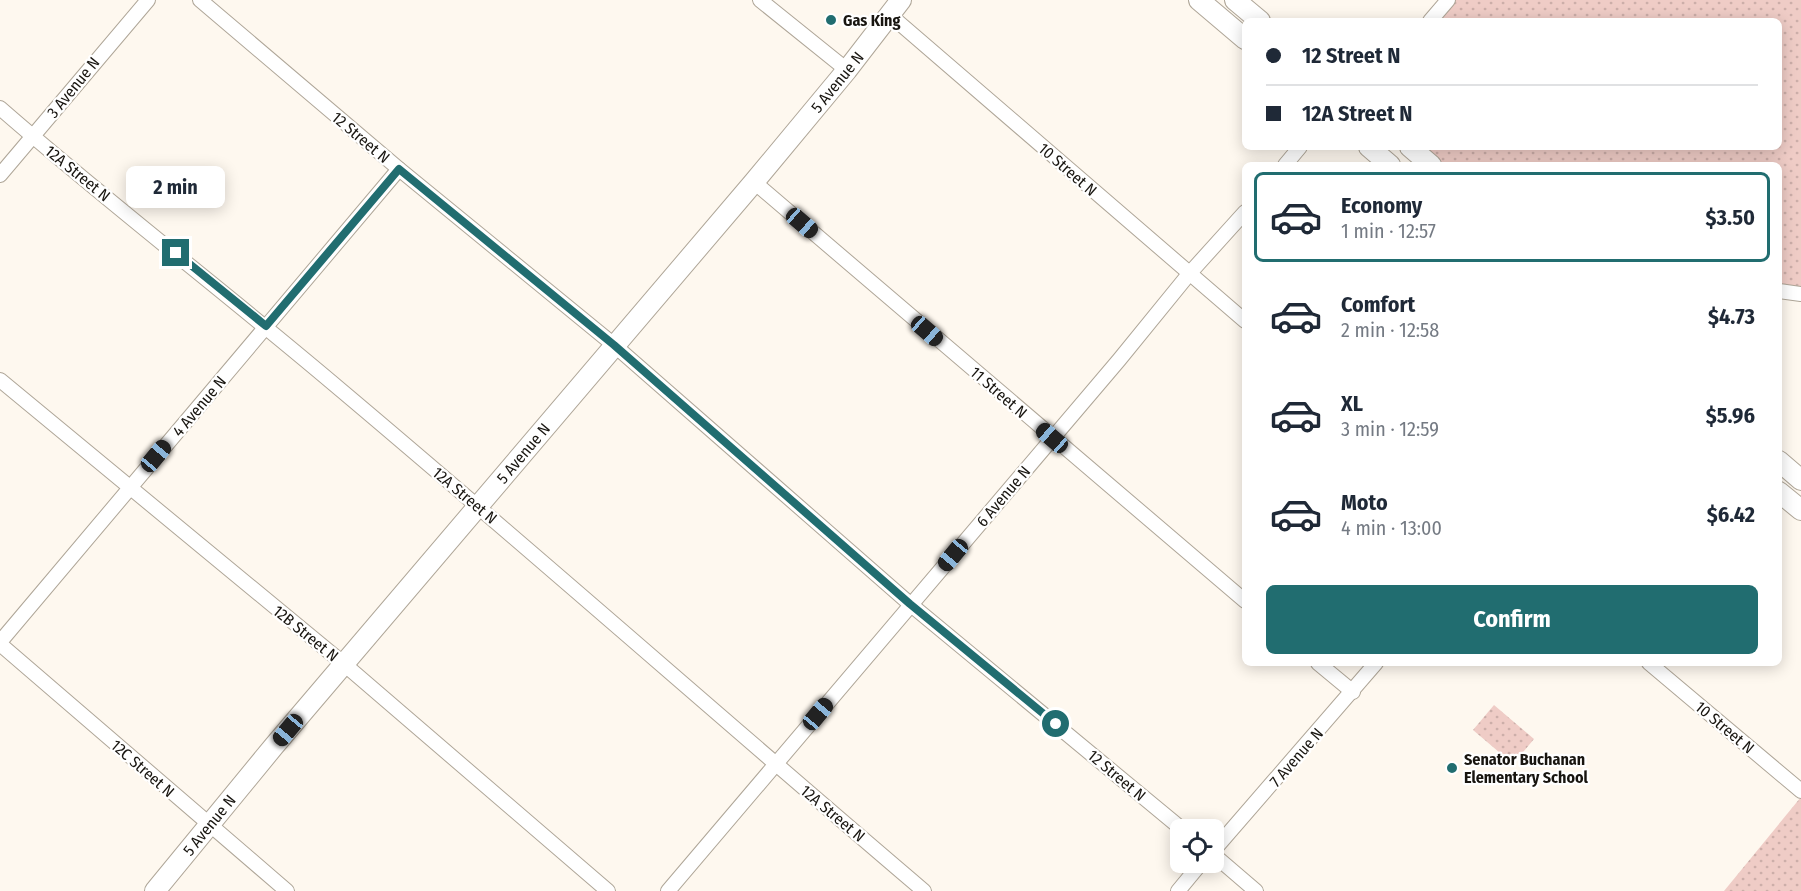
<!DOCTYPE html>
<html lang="en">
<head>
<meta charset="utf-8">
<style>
	:root { --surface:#fff; --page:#f6f6f7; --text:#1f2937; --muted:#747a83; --line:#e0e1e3; --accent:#216d70 }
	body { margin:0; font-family:"Fira Sans Condensed",sans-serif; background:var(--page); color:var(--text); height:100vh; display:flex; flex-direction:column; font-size:22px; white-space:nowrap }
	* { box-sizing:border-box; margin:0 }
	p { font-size:20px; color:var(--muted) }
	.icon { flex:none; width:33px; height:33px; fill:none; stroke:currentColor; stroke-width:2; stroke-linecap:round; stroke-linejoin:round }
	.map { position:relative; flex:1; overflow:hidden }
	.panel { position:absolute; left:1242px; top:162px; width:540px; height:504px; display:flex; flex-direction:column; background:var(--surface); border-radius:9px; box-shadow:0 3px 15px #0003 }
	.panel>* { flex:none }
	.guide { position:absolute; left:1242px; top:18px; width:540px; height:132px; border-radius:9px; box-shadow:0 3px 15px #0003; display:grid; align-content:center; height:132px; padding:0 24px; background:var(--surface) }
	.buttons { position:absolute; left:1170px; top:819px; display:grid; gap:12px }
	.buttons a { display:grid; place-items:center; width:54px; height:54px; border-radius:9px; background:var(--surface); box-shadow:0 3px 15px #0003; font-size:30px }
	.end { position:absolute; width:27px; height:27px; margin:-14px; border:8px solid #216d70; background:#fff; box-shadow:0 0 0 3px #fff }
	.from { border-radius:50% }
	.bubble { position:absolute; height:42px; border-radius:9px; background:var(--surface); box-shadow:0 3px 15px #0003; font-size:20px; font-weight:700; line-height:42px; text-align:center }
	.car { position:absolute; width:18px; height:36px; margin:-18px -9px; border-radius:8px; box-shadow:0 0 4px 2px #0007; background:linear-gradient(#222 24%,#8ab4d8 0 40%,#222 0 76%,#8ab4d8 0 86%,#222 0) }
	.guide b { display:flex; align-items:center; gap:21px; height:57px; font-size:22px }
	.guide b+b { border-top:2px solid var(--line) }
	.guide i { width:15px; height:15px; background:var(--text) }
	ul { padding:10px 0 0; list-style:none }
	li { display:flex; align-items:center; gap:18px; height:90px; margin:0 12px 9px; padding:0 12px; border:3px solid transparent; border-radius:9px }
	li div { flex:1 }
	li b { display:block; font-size:22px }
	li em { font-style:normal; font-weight:700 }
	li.selected { border-color:var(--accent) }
	li>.icon { width:54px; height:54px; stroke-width:1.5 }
	.action { display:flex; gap:12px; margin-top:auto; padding:12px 24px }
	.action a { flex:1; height:69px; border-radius:9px; background:var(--accent); color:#fff; font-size:24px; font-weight:700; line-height:69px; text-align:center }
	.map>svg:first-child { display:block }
	.park { fill:url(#park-dots) }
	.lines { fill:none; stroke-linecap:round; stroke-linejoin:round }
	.minor-casing { stroke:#afa698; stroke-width:16 }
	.secondary-casing { stroke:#afa698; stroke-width:22 }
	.minor { stroke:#fff; stroke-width:14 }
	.secondary { stroke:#fff; stroke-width:20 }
	.route { stroke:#216d70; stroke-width:8 }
	.poi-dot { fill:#216d70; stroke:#fff; stroke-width:2 }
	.labels { text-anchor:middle; stroke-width:4.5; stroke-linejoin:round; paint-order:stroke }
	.poi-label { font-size:16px; font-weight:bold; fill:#181510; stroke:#fff; text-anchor:start }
	.street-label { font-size:16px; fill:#181510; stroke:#fff }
</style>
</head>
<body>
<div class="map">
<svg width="1801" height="891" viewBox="0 0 1801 891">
	<defs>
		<pattern id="park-dots" width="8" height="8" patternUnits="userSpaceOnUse" patternTransform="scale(1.5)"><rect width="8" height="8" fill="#efccc6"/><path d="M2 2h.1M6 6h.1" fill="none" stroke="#ccaea9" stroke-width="1.8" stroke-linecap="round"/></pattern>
	</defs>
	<rect width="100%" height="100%" fill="#fef8ef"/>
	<!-- park -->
	<g class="park">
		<path d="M1448,0H1801V294L1779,291V165H1431L1410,147H1779V21H1430Z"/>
		<path d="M1494,705L1534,739L1513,764L1473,730Z"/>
		<path d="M1801,797V891H1724Z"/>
	</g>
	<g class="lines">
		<!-- minor casing -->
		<g class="minor-casing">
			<g id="minor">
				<path d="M200,0L399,169L614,345L910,604L1183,830"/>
				<path d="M760,0L847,70"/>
				<path d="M890,15L1245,321"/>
				<path d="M1430,21L1448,0"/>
				<path d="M0,108C111,205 229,295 342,391C538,556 729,725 924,891"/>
				<path d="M1285,165L1300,147"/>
				<path d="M0,175L148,0"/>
				<path d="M754,182L1245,601"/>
				<path d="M1779,291L1801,294"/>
				<path d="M0,380L344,664L608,891"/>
				<path d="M0,642L399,169"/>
				<path d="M0,644L287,891"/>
				<path d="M1318,663L1353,692"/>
				<path d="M1649,663L1801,791"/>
				<path d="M1214,850L1376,663"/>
				<path d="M1214,855L1256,891"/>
				<path d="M668,891L1119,360L1189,274L1245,212"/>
				<path d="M1178,891L1202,862"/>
			</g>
		</g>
		<!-- secondary casing -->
		<g class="secondary-casing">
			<g id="secondary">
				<path d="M1199,0L1245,39"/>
				<path d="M1235,0L1260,21"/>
				<path d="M1369,147L1390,165"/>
				<path d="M1410,147L1431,165"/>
				<path d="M1779,461L1801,480"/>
				<path d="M1779,492L1801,510"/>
				<path d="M155,891L274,746L754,182L847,70L901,0"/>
			</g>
		</g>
		<!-- minor -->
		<use href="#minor" class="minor"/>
		<!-- secondary -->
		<use href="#secondary" class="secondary"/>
	</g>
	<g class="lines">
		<!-- route -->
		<path class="route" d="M176,253L266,326L399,169L614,345L910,604L1056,724"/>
	</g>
	<!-- markers -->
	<g class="poi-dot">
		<circle cx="831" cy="20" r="6"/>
		<circle cx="1452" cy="768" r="6"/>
	</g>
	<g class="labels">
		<!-- poi labels -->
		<g class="poi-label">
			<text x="843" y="26">Gas King</text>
			<text x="1464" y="765">Senator Buchanan<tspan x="1464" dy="18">Elementary School</tspan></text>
		</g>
		<!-- street labels -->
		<g class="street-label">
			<text transform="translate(837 82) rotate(-51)" y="6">5 Avenue N</text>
			<text transform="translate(73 87) rotate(-51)" y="6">3 Avenue N</text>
			<text transform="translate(361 137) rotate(40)" y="6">12 Street N</text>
			<text transform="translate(1068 169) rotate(41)" y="6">10 Street N</text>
			<text transform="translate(78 173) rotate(39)" y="6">12A Street N</text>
			<text transform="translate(999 392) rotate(41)" y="6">11 Street N</text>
			<text transform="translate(199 406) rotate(-50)" y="6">4 Avenue N</text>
			<text transform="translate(523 453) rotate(-50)" y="6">5 Avenue N</text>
			<text transform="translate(465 495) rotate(40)" y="6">12A Street N</text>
			<text transform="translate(1003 496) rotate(-50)" y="6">6 Avenue N</text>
			<text transform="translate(306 633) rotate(39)" y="6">12B Street N</text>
			<text transform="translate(1725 727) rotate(40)" y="6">10 Street N</text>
			<text transform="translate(1296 757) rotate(-49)" y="6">7 Avenue N</text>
			<text transform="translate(143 768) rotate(41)" y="6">12C Street N</text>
			<text transform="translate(1117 775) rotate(40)" y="6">12 Street N</text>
			<text transform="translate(833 813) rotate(40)" y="6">12A Street N</text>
			<text transform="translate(209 825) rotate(-51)" y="6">5 Avenue N</text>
		</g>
	</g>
</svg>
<div class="buttons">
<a><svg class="icon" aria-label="locate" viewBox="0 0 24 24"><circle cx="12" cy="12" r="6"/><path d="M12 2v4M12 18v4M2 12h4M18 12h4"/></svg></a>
</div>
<i class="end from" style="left:1056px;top:724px"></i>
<i class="end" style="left:176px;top:253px"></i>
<div class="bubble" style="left:126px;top:166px;width:99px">2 min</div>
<i class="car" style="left:802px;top:223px;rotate:131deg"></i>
<i class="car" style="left:927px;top:331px;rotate:131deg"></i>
<i class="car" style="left:1052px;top:438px;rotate:311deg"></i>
<i class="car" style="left:156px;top:456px;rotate:40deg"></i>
<i class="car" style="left:953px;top:555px;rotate:220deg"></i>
<i class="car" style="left:818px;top:714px;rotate:40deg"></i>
<i class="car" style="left:288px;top:730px;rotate:220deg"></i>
<div class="guide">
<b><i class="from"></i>12 Street N</b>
<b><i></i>12A Street N</b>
</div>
<section class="panel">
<ul>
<li class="selected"><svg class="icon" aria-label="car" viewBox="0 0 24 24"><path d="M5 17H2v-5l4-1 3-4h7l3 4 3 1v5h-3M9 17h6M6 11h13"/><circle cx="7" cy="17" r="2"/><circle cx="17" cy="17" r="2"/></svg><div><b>Economy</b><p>1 min · 12:57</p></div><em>$3.50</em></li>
<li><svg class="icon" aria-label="car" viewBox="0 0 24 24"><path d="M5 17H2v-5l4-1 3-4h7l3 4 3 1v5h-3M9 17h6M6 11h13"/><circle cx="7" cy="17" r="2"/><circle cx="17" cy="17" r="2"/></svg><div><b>Comfort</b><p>2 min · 12:58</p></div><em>$4.73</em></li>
<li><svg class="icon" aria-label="car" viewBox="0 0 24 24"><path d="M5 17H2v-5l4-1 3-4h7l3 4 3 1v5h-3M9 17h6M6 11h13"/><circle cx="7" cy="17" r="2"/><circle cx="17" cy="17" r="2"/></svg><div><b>XL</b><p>3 min · 12:59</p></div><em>$5.96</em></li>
<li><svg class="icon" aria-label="car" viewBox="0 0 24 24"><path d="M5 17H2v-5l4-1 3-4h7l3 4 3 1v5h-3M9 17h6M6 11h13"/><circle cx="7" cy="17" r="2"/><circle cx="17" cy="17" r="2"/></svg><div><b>Moto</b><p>4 min · 13:00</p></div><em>$6.42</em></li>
</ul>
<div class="action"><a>Confirm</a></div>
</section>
</div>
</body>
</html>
